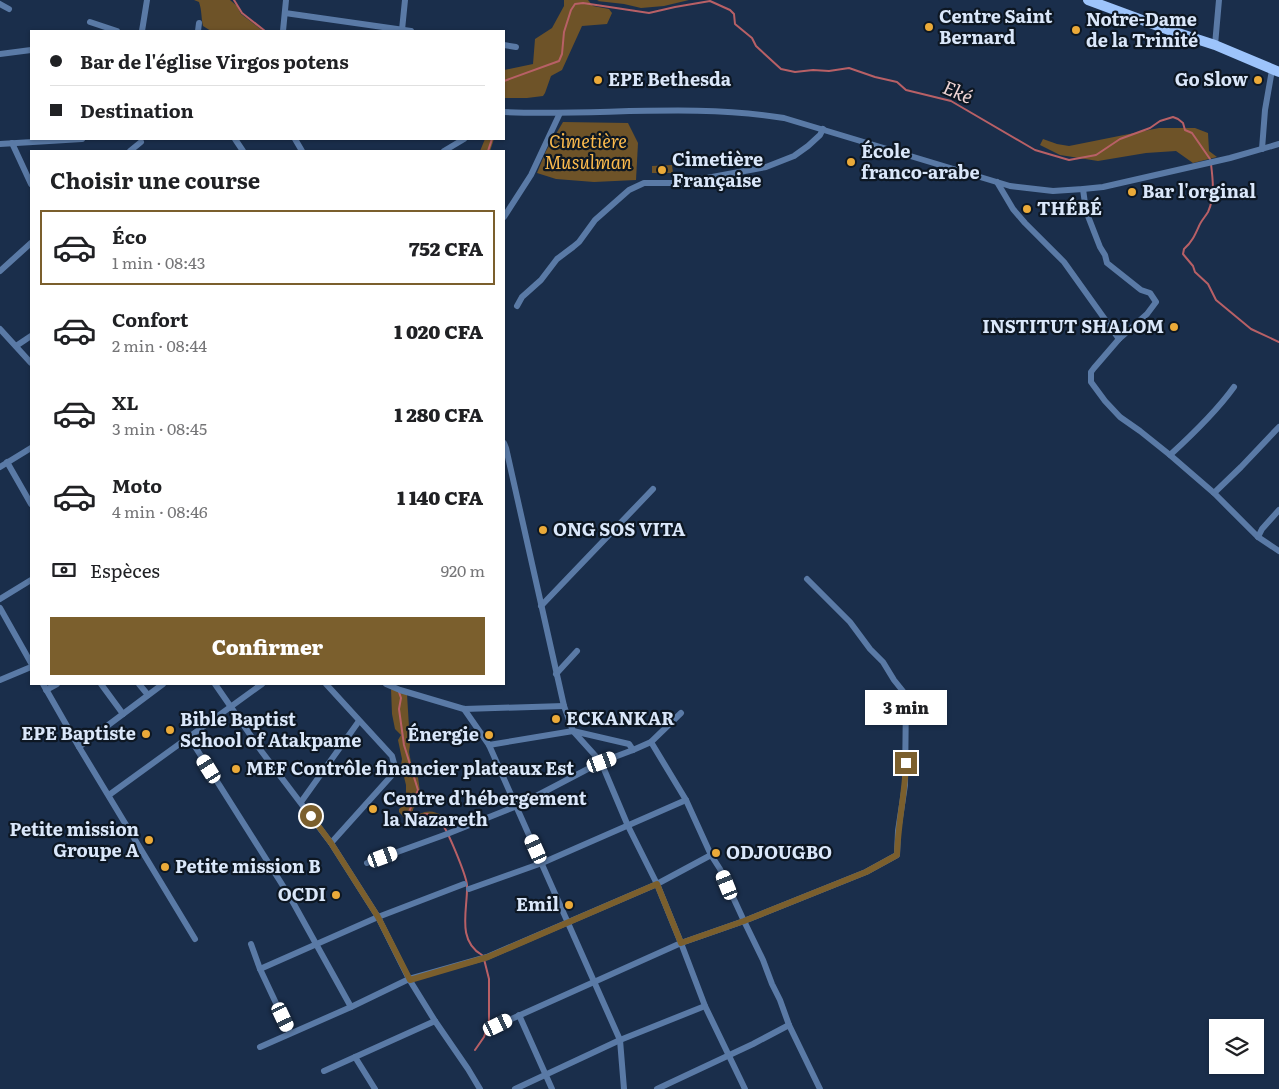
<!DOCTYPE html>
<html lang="fr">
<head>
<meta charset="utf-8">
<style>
	:root { --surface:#fff; --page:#f2f2f2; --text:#202124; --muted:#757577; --line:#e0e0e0; --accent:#7b5f2d }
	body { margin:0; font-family:Literata,serif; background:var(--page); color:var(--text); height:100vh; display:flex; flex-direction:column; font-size:19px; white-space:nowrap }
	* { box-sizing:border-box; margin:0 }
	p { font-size:16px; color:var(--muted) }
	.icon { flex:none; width:28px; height:28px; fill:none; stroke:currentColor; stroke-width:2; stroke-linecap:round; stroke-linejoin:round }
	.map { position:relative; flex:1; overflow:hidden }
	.details { position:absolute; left:30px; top:150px; width:475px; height:535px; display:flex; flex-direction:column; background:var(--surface); border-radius:0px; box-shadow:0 1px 4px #0004 }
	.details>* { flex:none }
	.banner { position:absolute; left:30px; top:30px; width:475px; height:110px; border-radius:0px; box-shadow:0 1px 4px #0004; display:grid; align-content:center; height:110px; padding:0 20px; background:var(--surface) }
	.controls { position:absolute; left:1209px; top:1019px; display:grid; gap:10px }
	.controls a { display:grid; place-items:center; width:55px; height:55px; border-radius:0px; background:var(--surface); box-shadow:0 1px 4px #0004; font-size:25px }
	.end { position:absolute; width:22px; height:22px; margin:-11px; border:6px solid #7b5f2d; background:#fff; box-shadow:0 0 0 2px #fff }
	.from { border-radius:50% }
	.bubble { position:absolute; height:35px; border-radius:0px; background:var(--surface); box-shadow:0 1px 4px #0004; font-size:16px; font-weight:800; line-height:35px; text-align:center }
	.car { position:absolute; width:15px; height:30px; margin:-15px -8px; border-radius:6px; box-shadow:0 0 4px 1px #0007; background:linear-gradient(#fff 24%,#345 0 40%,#fff 0 76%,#345 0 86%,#fff 0) }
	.banner b { display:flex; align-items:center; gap:18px; height:48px; font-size:19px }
	.banner b+b { border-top:1px solid var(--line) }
	.banner i { width:12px; height:12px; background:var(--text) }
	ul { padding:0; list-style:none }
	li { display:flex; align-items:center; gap:15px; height:75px; margin:0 10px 8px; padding:0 10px; border:2px solid transparent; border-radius:0px }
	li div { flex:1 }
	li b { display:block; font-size:19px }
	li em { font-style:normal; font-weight:800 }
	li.on { border-color:var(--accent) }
	li>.icon { width:45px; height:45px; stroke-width:1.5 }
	h2 { padding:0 20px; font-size:22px; line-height:60px }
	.pay { display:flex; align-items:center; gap:12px; height:55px; padding:0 20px; font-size:19px }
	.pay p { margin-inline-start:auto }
	.button { display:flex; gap:10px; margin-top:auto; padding:10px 20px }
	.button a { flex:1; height:58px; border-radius:0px; background:var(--accent); color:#fff; font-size:20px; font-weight:800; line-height:58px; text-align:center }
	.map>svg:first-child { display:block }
	.green { fill:#6e5328 }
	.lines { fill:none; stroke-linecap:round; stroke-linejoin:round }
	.stream { stroke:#b86066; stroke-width:2 }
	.minor { stroke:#5a7aa6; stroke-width:6 }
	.primary { stroke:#9dc4fb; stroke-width:10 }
	.route { stroke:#7b5f2d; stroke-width:6 }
	.poi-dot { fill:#ebaa39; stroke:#0d1723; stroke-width:2 }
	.labels { text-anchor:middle; stroke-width:4.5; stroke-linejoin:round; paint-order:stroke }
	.poi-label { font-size:18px; font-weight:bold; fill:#dae7fa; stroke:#0d1723; text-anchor:start }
	.park-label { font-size:18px; font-style:italic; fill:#fbba4d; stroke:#0d1723 }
	.water-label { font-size:19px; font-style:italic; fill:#f0d6d6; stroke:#0d1723 }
</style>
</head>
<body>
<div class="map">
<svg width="1279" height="1089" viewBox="0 0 1279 1089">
	<rect width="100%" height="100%" fill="#1a2e4b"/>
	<!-- green -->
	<g class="green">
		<path d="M194,0H230L237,6L241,14L263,31H211L203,26C201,17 202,11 199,2Z"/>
		<path d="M564,0H588L593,6L609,9L612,13L607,24L582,26L562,70L551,76L545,93L543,96L527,98H504V70L533,64L535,39L552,28L564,6Z"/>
		<path d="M599,0H689L664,6L641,8L624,4L597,1Z"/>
		<path d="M563,122L628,123L638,143L636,180L594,182L556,179L537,173L546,151Z"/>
		<path d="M1159,128H1195L1208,133L1209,151L1217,157L1193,163L1176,151L1146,153L1098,161L1060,155L1040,145L1043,139L1057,144L1069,146Z"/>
		<path d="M485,139H494L490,151H480Z"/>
		<path d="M672,165L673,173H652V166Z"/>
		<path d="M391,689L407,694L410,744L409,752L412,767L417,770L421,799L413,809V812L419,814C429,810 434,811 443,816L441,818L430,817L415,823L408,822L399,812V809L406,804V785L401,765L402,759L398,740L401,735L395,729L392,714Z"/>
	</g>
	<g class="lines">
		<!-- stream -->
		<g class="stream">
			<path d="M234,0L242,13L265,31"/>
			<path d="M504,81L559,61L562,54L564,32L571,10L575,4L583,3L649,13L675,7L710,1L730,10L734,14L735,24L752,38L756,46L781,69L795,72L813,70L829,71L849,68L875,77L897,82L906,90L951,101L1035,150L1069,160L1096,155L1120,139L1150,128L1160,121L1173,117L1178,119L1183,123L1185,130L1192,133L1210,159"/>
			<path d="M488,151L492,139"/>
			<path d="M1211,164C1213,180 1215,197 1208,212C1205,217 1201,221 1199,226C1195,235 1192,242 1184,249L1183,254L1193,266L1195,272L1208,284L1216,300L1251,329L1279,342"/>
			<path d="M399,692L401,698L399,709L404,745L418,790L409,812C416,817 419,816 427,814C431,816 437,818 440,821C447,828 466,875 467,885C468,909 456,940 482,955"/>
			<path d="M475,1050L484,1037L489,1022V979L484,959"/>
		</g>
		<!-- minor -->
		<g class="minor">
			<path d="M0,4L9,9"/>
			<path d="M285,13L411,31"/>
			<path d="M90,22L117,31"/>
			<path d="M402,30L405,0"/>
			<path d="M142,31L147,0"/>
			<path d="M198,31L199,23"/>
			<path d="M283,31L286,0"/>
			<path d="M504,45L516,47"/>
			<path d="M1215,45L1219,0"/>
			<path d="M0,54L31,50"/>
			<path d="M504,112C596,116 692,103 784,118L1010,186L1053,191L1083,189L1103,187L1230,158L1279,144"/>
			<path d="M235,139L243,151"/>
			<path d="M295,139L302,151"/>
			<path d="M12,143L31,184"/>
			<path d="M0,144L82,139"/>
			<path d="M1262,149L1265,110L1272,70"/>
			<path d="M130,151L141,142"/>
			<path d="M444,151L464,139"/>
			<path d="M997,182L1013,209L1025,223L1064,262L1119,339"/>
			<path d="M1083,189L1086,211L1100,247L1105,255L1107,263L1141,290L1150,293L1156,302L1147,314L1119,339L1094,368L1091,372V382L1105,401L1120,417L1140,431L1170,455L1214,493L1258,537L1279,551"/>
			<path d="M504,217L531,175L560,113"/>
			<path d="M0,271L31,243"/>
			<path d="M517,306L522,297L541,280L557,259L573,247L579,242L595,220L629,190L644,183H680L766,167L794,156L808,146L820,135L823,129"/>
			<path d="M0,329L31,363"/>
			<path d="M16,346L31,336"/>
			<path d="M504,443L506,448L564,706L573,731L601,762L628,826L657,884L681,943L705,1006L745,1089"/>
			<path d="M1170,455C1193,434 1216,412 1234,387"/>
			<path d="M7,462L31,504"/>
			<path d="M0,467L31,448"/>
			<path d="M1214,493L1241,467L1279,427"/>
			<path d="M1258,537L1262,529L1279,510"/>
			<path d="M0,599L31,580"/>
			<path d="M541,606L653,489"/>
			<path d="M0,608L31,663"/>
			<path d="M556,674L577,651"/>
			<path d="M0,680L31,667"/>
			<path d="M43,684L79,747L195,939"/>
			<path d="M101,684L123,714"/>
			<path d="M139,684L148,695"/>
			<path d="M215,684L262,752L331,843L378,917L409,979L435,1021L468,1069L480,1089"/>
			<path d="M326,684L392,756L395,767L393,774L331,843"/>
			<path d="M386,684L400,690L464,709L564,706"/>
			<path d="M46,690L57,684"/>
			<path d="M464,709L489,745L620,1040L624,1089"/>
			<path d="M189,737L290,897L351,1007"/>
			<path d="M651,742L686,800L711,855L720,869L744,921L763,960L772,984L780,1000L789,1025L820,1089"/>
			<path d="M489,745L573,731L629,744L633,750"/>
			<path d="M79,747L163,684"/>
			<path d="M109,795L262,684"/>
			<path d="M301,802L359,721"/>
			<path d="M367,863L447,834L517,806L601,762L633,750L651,742L681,713"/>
			<path d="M469,889L542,863L686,800"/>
			<path d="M251,944L260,969L290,1033"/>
			<path d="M260,969L378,917L464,884"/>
			<path d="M519,1015L552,1089"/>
			<path d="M498,1025L681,943L744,921L866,872L897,855L898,831L905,785L906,695L894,680L883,662L870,649L850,622L807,579"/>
			<path d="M260,1047L351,1007L409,979L487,957L657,884L711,855"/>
			<path d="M355,1057L375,1089"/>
			<path d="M324,1071L435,1021"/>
			<path d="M515,1089L620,1040L705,1006"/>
			<path d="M657,1089L753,1044L789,1025"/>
		</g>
		<!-- primary -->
		<path class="primary" d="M1088,0L1169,30L1215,45L1279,72"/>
	</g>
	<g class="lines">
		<!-- route -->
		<path class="route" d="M311,816L331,843L378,917L410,980L488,957L657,884L681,943L744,921L866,872L897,855C898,823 905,794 906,763"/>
	</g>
	<!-- markers -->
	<g class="poi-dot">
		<circle cx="929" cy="27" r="5"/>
		<circle cx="1076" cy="30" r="5"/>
		<circle cx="598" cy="80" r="5"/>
		<circle cx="1258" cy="80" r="5"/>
		<circle cx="851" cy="162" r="5"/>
		<circle cx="662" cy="170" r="5"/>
		<circle cx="1132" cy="192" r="5"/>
		<circle cx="1027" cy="209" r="5"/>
		<circle cx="1174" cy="327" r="5"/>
		<circle cx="543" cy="530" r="5"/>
		<circle cx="556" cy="719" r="5"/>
		<circle cx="170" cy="730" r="5"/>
		<circle cx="146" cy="734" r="5"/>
		<circle cx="489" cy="735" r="5"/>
		<circle cx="236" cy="769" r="5"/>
		<circle cx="373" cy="809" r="5"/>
		<circle cx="149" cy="840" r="5"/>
		<circle cx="716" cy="853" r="5"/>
		<circle cx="165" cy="867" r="5"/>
		<circle cx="336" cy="895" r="5"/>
		<circle cx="569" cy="905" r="5"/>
	</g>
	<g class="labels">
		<!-- poi labels -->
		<g class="poi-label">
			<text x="939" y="23">Centre Saint<tspan x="939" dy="21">Bernard</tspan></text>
			<text x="1086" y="26">Notre-Dame<tspan x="1086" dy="21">de la Trinité</tspan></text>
			<text x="608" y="86">EPE Bethesda</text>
			<text x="1248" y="86" text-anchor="end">Go Slow</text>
			<text x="861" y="158">École<tspan x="861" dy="21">franco-arabe</tspan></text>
			<text x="672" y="166">Cimetière<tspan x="672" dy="21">Française</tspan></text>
			<text x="1142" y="198">Bar l'orginal</text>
			<text x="1037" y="215">THÉBÉ</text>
			<text x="1164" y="333" text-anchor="end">INSTITUT SHALOM</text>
			<text x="553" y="536">ONG SOS VITA</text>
			<text x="566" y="725">ECKANKAR</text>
			<text x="180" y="726">Bible Baptist<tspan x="180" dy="21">School of Atakpame</tspan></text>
			<text x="136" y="740" text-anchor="end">EPE Baptiste</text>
			<text x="479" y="741" text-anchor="end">Énergie</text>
			<text x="246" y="775">MEF Contrôle financier plateaux Est</text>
			<text x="383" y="805">Centre d'hébergement<tspan x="383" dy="21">la Nazareth</tspan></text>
			<text x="139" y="836" text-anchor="end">Petite mission<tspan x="139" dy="21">Groupe A</tspan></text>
			<text x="726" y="859">ODJOUGBO</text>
			<text x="175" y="873">Petite mission B</text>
			<text x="326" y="901" text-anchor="end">OCDI</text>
			<text x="559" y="911" text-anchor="end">Emil</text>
		</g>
		<!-- park labels -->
		<g class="park-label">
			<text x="588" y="148">Cimetière<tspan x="588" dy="21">Musulman</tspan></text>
		</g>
		<!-- water labels -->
		<g class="water-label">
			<text transform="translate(958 92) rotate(23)" y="7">Eké</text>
		</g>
	</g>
</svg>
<div class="controls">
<a><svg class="icon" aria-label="layers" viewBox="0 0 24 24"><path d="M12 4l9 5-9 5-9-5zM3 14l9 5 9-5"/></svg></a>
</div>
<i class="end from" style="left:311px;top:816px"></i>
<i class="end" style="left:906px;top:763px"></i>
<div class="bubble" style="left:865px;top:690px;width:82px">3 min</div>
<i class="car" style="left:602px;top:762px;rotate:70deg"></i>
<i class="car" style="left:209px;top:769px;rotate:328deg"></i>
<i class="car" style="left:536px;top:849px;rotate:336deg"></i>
<i class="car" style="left:383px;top:857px;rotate:70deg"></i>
<i class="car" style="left:727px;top:885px;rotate:338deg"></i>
<i class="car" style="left:283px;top:1017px;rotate:155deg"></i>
<i class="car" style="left:498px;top:1025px;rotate:64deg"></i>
<div class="banner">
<b><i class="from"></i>Bar de l'église Virgos potens</b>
<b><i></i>Destination</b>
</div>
<section class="details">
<h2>Choisir une course</h2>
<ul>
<li class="on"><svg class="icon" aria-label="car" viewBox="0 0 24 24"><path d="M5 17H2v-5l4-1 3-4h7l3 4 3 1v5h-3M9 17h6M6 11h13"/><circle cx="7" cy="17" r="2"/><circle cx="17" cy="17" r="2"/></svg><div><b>Éco</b><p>1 min · 08:43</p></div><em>752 CFA</em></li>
<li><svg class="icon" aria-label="car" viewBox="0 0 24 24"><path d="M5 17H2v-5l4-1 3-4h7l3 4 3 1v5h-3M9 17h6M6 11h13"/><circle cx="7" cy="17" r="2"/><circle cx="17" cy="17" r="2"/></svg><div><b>Confort</b><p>2 min · 08:44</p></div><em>1 020 CFA</em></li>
<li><svg class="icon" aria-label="car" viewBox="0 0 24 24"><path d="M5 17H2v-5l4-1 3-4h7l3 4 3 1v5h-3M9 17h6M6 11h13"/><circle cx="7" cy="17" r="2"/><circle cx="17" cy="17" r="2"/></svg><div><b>XL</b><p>3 min · 08:45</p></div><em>1 280 CFA</em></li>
<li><svg class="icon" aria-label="car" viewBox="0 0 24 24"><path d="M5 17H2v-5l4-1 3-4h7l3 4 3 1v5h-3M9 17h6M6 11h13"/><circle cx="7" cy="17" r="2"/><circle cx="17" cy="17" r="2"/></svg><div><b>Moto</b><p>4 min · 08:46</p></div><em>1 140 CFA</em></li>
</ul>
<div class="pay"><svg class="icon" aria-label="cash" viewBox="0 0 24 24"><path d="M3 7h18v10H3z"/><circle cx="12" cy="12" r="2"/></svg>Espèces<p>920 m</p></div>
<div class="button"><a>Confirmer</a></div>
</section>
</div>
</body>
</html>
